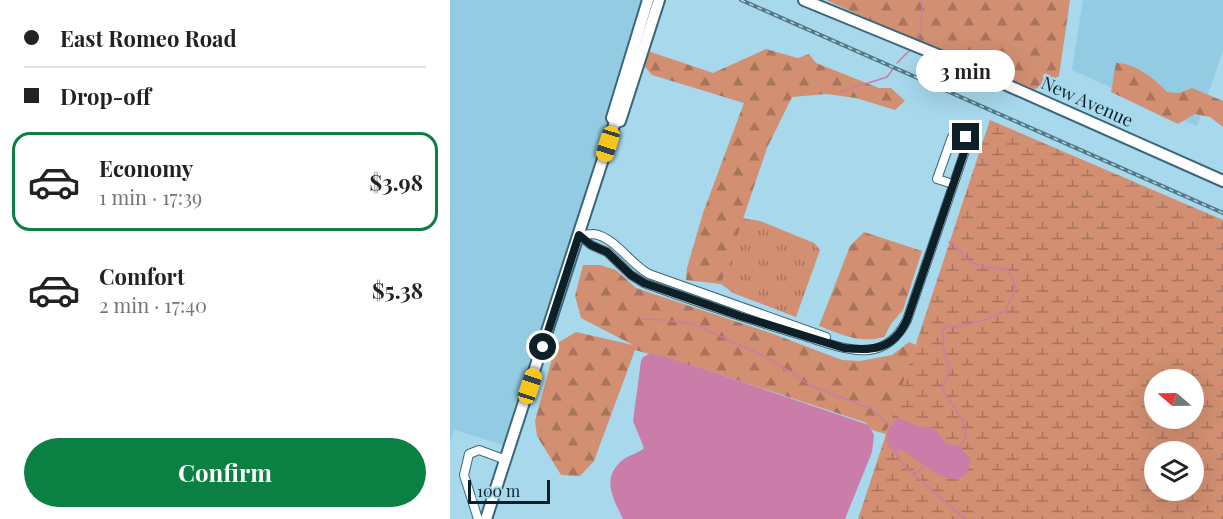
<!DOCTYPE html>
<html lang="en">
<head>
<meta charset="utf-8">
<style>
	:root { --surface:#fff; --page:#f2f2f2; --text:#222; --muted:#767676; --line:#e0e0e0; --accent:#0b8043 }
	body { margin:0; font-family:"Playfair Display",serif; background:var(--page); color:var(--text); height:100vh; display:flex; flex-direction:column; font-size:22px; white-space:nowrap }
	* { box-sizing:border-box; margin:0 }
	p { font-size:20px; color:var(--muted) }
	.icon { flex:none; width:33px; height:33px; fill:none; stroke:currentColor; stroke-width:2; stroke-linecap:round; stroke-linejoin:round }
	.map { position:relative; flex:1; overflow:hidden }
	.drawer { display:flex; flex-direction:column; background:var(--surface); width:450px }
	.drawer>* { flex:none }
	.guide { display:grid; align-content:center; height:132px; padding:0 24px; background:var(--surface) }
	.needle { width:39px; rotate:290deg }
	.controls { position:absolute; left:694px; top:369px; display:grid; gap:12px }
	.controls a { display:grid; place-items:center; width:60px; height:60px; border-radius:50%; background:var(--surface); box-shadow:0 6px 24px #0002; font-size:30px }
	.scale { position:absolute; left:18px; bottom:15px; width:82px; box-sizing:border-box; padding-left:6px; border:3px solid #0d2027; border-top:0; font-size:16px; line-height:21px; white-space:nowrap; color:#0d2027; -webkit-text-stroke:4px #a7d8ec; paint-order:stroke }
	.end { position:absolute; width:27px; height:27px; margin:-14px; border:8px solid #0d2027; background:#fff; box-shadow:0 0 0 3px #fff }
	.from { border-radius:50% }
	.bubble { position:absolute; height:42px; border-radius:21px; background:var(--surface); box-shadow:0 6px 24px #0002; font-size:20px; font-weight:700; line-height:42px; text-align:center }
	.car { position:absolute; width:18px; height:36px; margin:-18px -9px; border-radius:8px; box-shadow:0 0 4px 2px #0007; background:linear-gradient(#f5c518 24%,#345 0 40%,#f5c518 0 76%,#345 0 86%,#f5c518 0) }
	.guide b { display:flex; align-items:center; gap:21px; height:57px; font-size:22px }
	.guide b+b { border-top:2px solid var(--line) }
	.guide i { width:15px; height:15px; background:var(--text) }
	ul { padding:0; list-style:none }
	li { display:flex; align-items:center; gap:18px; height:99px; margin:0 12px 9px; padding:0 12px; border:3px solid transparent; border-radius:18px }
	li div { flex:1 }
	li b { display:block; font-size:22px }
	li em { font-style:normal; font-weight:700 }
	li.active { border-color:var(--accent) }
	li>.icon { width:54px; height:54px; stroke-width:1.5 }
	.cta { display:flex; gap:12px; margin-top:auto; padding:12px 24px }
	.cta a { flex:1; height:69px; border-radius:36px; background:var(--accent); color:#fff; font-size:24px; font-weight:700; line-height:69px; text-align:center }
	main { display:flex; flex:1; min-height:0 }
	.map>svg:first-child { display:block }
	.built { fill:#92cbe2 }
	.grass { fill:url(#grass-tufts) }
	.forest { fill:url(#forest-firs) }
	.wetland { fill:url(#wetland-marsh); fill-rule:evenodd }
	.water { fill:#cb7daa }
	.lines { fill:none; stroke-linecap:round; stroke-linejoin:round }
	.stream { stroke:#cb7daa; stroke-width:1.5 }
	.minor-casing { stroke:#3a687a; stroke-width:10 }
	.major-casing { stroke:#3a687a; stroke-width:14 }
	.minor { stroke:#fff; stroke-width:8 }
	.major { stroke:#fff; stroke-width:10 }
	.rail-casing { stroke:#567784; stroke-width:4 }
	.rail { stroke:#a7d8ec; stroke-width:1.5; stroke-dasharray:4.5; stroke-linecap:butt }
	.route { stroke:#0d2027; stroke-width:8 }
	.labels { text-anchor:middle; stroke-width:5; stroke-linejoin:round; paint-order:stroke }
	.street-label { font-size:18px; fill:#0d2027; stroke:#a7d8ec }
</style>
</head>
<body>
<main>
<section class="drawer">
<div class="guide">
<b><i class="from"></i>East Romeo Road</b>
<b><i></i>Drop-off</b>
</div>
<ul>
<li class="active"><svg class="icon" aria-label="car" viewBox="0 0 24 24"><path d="M5 17H2v-5l4-1 3-4h7l3 4 3 1v5h-3M9 17h6M6 11h13"/><circle cx="7" cy="17" r="2"/><circle cx="17" cy="17" r="2"/></svg><div><b>Economy</b><p>1 min · 17:39</p></div><em>$3.98</em></li>
<li><svg class="icon" aria-label="car" viewBox="0 0 24 24"><path d="M5 17H2v-5l4-1 3-4h7l3 4 3 1v5h-3M9 17h6M6 11h13"/><circle cx="7" cy="17" r="2"/><circle cx="17" cy="17" r="2"/></svg><div><b>Comfort</b><p>2 min · 17:40</p></div><em>$5.38</em></li>
</ul>
<div class="cta"><a>Confirm</a></div>
</section>
<div class="map">
<svg width="773" height="519" viewBox="0 0 773 519">
	<defs>
		<pattern id="grass-tufts" width="24" height="20" patternUnits="userSpaceOnUse" patternTransform="scale(1.5)"><rect width="24" height="20" fill="#d28f71"/><path d="M3 7l-1-3M5 7V3M7 7l1-3M15 17l-1-3M17 17v-4M19 17l1-3" fill="none" stroke="#a9745d"/></pattern>
		<pattern id="forest-firs" width="22" height="20" patternUnits="userSpaceOnUse" patternTransform="scale(1.5)"><rect width="22" height="20" fill="#d28f71"/><path d="M5 1l3.5 6h-7zM16 11l3.5 6h-7z" fill="#a9745d"/></pattern>
		<pattern id="wetland-marsh" width="20" height="14" patternUnits="userSpaceOnUse" patternTransform="scale(1.5)"><rect width="20" height="14" fill="#d28f71"/><path d="M1 5h8M5 5V1M11 12h8M15 12V8" fill="none" stroke="#a9745d"/></pattern>
	</defs>
	<rect width="100%" height="100%" fill="#a7d8ec"/>
	<!-- built -->
	<g class="built">
		<path d="M0,0H194L151,145L53,445L5,430L0,442Z"/>
		<path d="M633,0H773V50L747,126L622,70Z"/>
	</g>
	<!-- grass -->
	<path class="grass" d="M292,218L310,221L364,243L370,250L346,317L283,293L271,284Z"/>
	<!-- forest -->
	<g class="forest">
		<path d="M376,0H620L609,76L580,92Z"/>
		<path d="M316,49L348,58L359,54L366,63L429,88H441L455,101L445,110L406,98L376,94L342,97L317,148L271,284L236,280L237,268L253,213L294,103L202,75L195,67L198,51L263,73Z"/>
		<path d="M666,63C685,63 705,79 717,92L729,93L742,88L773,101V127L760,117L745,114L728,124L661,92Z"/>
		<path d="M414,232L472,251L453,310L441,324L434,337C410,344 391,334 369,326L400,246Z"/>
		<path d="M133,265H150L166,270L186,288L318,332L392,360L410,361L442,355L459,342L466,345L436,434L422,430L419,425L414,422L260,371L185,350L144,461L130,476L111,475L87,436L85,421L106,344L126,332L183,345L131,318L125,296Z"/>
	</g>
	<!-- wetland -->
	<path class="wetland" d="M540,120L773,220V519H408ZM705,380H744V418H705ZM705,452H744V490H705Z"/>
	<!-- water -->
	<g class="water">
		<path d="M201,353L260,371L419,425L424,435L422,452L395,519H173C163,498 150,477 174,459C180,455 189,453 194,448L183,421L191,361L193,357Z"/>
		<path d="M449,418L469,427H478L486,430L496,443L509,447L521,459C514,503 473,463 454,451L449,450L445,452C430,442 437,427 449,418Z"/>
	</g>
	<g class="lines">
		<!-- stream -->
		<g class="stream">
			<path d="M467,40L471,29L472,0"/>
			<path d="M447,63L460,50"/>
			<path d="M390,92L437,77L443,69"/>
			<path d="M499,242C512,248 510,255 520,262C530,268 547,268 558,270L565,284L563,295L555,311L538,319L506,327L498,326L492,330L494,337L493,346L499,369L498,376L492,388C500,405 528,429 509,447"/>
			<path d="M192,319L215,320"/>
			<path d="M221,321L243,324L312,355L344,374L359,385L422,409L439,425"/>
			<path d="M445,452L454,466L515,519"/>
			<path d="M465,473L475,467"/>
		</g>
		<!-- minor casing -->
		<g class="minor-casing">
			<g id="minor">
				<path d="M129,235L141,245L157,252L181,275L194,283C246,302 298,319 351,335C372,341 396,352 419,350C437,348 449,336 457,320L517,145L516,137L509,133L502,137L487,179L503,184"/>
				<path d="M129,235C134,235 140,234 144,234C166,238 180,264 199,274L376,337"/>
				<path d="M28,519L14,475L19,454L29,450L56,460"/>
			</g>
		</g>
		<!-- major casing -->
		<g class="major-casing">
			<g id="major">
				<path d="M354,0L505,62L773,181"/>
				<path d="M165,122L170,121L209,0"/>
				<path d="M36,519L165,122L162,118L198,0"/>
			</g>
		</g>
		<!-- minor -->
		<use href="#minor" class="minor"/>
		<!-- major -->
		<use href="#major" class="major"/>
		<!-- rail casing -->
		<g class="rail-casing">
			<path id="rail" d="M291,0L773,213"/>
		</g>
		<!-- rail -->
		<use href="#rail" class="rail"/>
	</g>
	<g class="lines">
		<!-- route -->
		<path class="route" d="M93,347L129,235L141,245L157,252L181,275L194,283L290,316L394,348C423,351 443,350 457,320L517,144L516,137"/>
	</g>
	<g class="labels">
		<!-- street labels -->
		<g class="street-label">
			<text transform="translate(637 102) rotate(24)" y="6">New Avenue</text>
		</g>
	</g>
</svg>
<div class="controls">
<a><svg class="needle" viewBox="-14 -14 28 28"><path d="M0-13l5 13h-10z" fill="#e53935"/><path d="M0 13l5-13h-10z" fill="#767676"/></svg></a>
<a><svg class="icon" aria-label="layers" viewBox="0 0 24 24"><path d="M12 4l9 5-9 5-9-5zM3 14l9 5 9-5"/></svg></a>
</div>
<div class="scale">100 m</div>
<i class="end from" style="left:93px;top:347px"></i>
<i class="end" style="left:516px;top:137px"></i>
<div class="bubble" style="left:466px;top:50px;width:99px">3 min</div>
<i class="car" style="left:158px;top:144px;rotate:197deg"></i>
<i class="car" style="left:80px;top:386px;rotate:18deg"></i>
</div>
</main>
</body>
</html>
